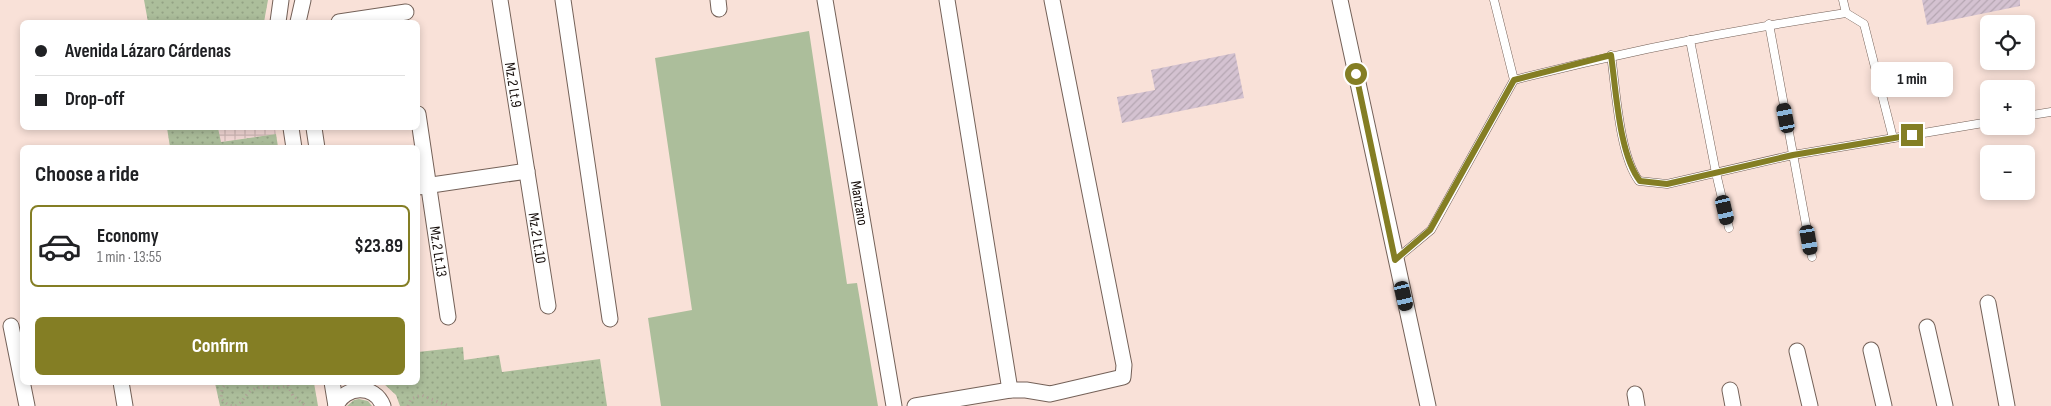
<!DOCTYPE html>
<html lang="en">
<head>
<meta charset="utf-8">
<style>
	:root { --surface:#fff; --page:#f2f2f2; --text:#202124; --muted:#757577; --line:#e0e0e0; --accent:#847e24 }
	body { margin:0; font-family:"Sofia Sans Condensed",sans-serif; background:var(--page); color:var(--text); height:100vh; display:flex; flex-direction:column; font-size:19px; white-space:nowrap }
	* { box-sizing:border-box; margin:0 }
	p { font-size:16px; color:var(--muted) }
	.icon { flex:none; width:28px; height:28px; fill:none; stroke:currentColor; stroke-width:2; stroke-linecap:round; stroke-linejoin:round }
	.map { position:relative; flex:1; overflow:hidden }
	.drawer { position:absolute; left:20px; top:145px; width:400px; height:240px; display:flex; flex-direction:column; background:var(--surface); border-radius:8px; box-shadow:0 2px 8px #0003 }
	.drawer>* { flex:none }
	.guide { position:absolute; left:20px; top:20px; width:400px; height:110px; border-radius:8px; box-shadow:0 2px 8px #0003; display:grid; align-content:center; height:110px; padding:0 15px; background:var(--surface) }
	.tools { position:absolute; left:1980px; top:15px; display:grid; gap:10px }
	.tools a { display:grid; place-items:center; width:55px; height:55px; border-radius:8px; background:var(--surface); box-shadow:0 2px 8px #0003; font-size:25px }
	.end { position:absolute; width:22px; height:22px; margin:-11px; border:6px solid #847e24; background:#fff; box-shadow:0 0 0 2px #fff }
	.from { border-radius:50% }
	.bubble { position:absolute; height:35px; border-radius:8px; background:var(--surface); box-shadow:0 2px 8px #0003; font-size:16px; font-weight:700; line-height:35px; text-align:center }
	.car { position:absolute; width:15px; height:30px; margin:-15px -8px; border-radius:6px; box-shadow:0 0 4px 1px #0007; background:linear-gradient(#222 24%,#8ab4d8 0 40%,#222 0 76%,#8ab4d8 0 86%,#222 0) }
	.guide b { display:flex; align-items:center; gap:18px; height:48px; font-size:19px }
	.guide b+b { border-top:1px solid var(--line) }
	.guide i { width:12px; height:12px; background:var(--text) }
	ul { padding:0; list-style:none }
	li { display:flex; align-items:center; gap:15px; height:82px; margin:0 10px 8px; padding:0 5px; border:2px solid transparent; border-radius:8px }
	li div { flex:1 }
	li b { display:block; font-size:19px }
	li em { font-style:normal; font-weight:700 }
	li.on { border-color:var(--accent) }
	li>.icon { width:45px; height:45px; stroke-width:1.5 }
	h2 { padding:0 15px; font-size:22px; line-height:60px }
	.primary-button { display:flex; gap:10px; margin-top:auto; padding:10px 15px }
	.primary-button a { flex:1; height:58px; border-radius:8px; background:var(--accent); color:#fff; font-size:20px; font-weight:700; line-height:58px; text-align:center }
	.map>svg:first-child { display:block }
	.industrial { fill:url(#industrial-grid) }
	.green { fill:url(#green-dots) }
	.pitch { fill:#acbe9b }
	.building { fill:url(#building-hatch) }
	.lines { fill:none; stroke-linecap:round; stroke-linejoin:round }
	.service-casing { stroke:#746158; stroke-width:9 }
	.minor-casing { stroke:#746158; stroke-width:17 }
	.path { stroke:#b29f98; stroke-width:3; stroke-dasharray:1 4; stroke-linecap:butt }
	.service { stroke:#fff; stroke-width:8 }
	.minor { stroke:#fff; stroke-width:15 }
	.route { stroke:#847e24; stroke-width:6 }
	.labels { text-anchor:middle; stroke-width:4; stroke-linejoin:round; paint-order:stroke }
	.street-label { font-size:15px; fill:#160e0b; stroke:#fff }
</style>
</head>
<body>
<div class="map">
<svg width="2051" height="406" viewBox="0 0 2051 406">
	<defs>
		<pattern id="industrial-grid" width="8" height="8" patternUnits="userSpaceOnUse" patternTransform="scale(1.25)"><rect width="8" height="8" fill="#f1d6d4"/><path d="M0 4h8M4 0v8" fill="none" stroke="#ceb6b5"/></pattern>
		<pattern id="green-dots" width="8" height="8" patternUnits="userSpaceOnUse" patternTransform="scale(1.25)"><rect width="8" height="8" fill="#acbe9b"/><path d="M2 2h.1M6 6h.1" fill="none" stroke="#93a284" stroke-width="1.8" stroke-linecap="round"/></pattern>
		<pattern id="building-hatch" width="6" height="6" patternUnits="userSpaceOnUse" patternTransform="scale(1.25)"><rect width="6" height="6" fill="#d4c2d1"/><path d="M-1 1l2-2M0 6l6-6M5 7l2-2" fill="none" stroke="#b5a6b2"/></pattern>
	</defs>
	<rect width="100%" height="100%" fill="#f9e1d8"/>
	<!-- industrial -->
	<path class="industrial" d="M218,128H275L276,134L220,142Z"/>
	<!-- green -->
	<g class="green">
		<path d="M144,0H268L264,22H148Z"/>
		<path d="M167,128H218L221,142L276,134L278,147H170Z"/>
		<path d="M463,347L464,360L499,355L502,372L600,359L607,406H400L396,395L383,383L418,382V352Z"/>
		<path d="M215,383H314L318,406H220Z"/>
		<path d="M359,399L368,401L372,406H347L354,400Z"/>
	</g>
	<!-- pitch -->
	<g class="pitch">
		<path d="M809,31L847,284L857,283L878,406H661L648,318L692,310L655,58Z"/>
		<path d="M263,142L267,143L270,147H228Z"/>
	</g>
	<!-- building -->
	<g class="building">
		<path d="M1922,0H2020V6L1927,25Z"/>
		<path d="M1235,53L1244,98L1122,123L1117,97L1155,90L1151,70Z"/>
	</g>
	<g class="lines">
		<!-- service casing -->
		<g class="service-casing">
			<g id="service">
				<path d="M1494,0L1514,80"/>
				<path d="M1843,0L1846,13"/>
				<path d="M1769,24L1812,257"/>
				<path d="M1690,40L1716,173L1729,228"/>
				<path d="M1611,55C1616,89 1619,155 1639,181L1667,184L1793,155L1989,122"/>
				<path d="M2026,116L2051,112"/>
				<path d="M1395,260L1431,230L1514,80C1623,52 1734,30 1846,13L1864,24L1893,138"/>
			</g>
		</g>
		<!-- minor casing -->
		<g class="minor-casing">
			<g id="minor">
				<path id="s1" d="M500,0L548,306"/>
				<path d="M563,0L610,319"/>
				<path d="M718,0L719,9"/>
				<path id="s2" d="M825,0L894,406"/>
				<path d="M947,0L1010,390"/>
				<path d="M1340,0L1428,406"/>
				<path d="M278,22L281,0"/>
				<path d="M298,22L303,0"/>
				<path d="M339,22L406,12"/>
				<path id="s3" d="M418,114L448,317"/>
				<path d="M291,128L294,148"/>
				<path d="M314,128L317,148"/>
				<path d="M418,187L527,171"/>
				<path d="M1988,303L2007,406"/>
				<path d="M11,326L27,406"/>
				<path d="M1927,327L1945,406"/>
				<path d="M1871,350L1884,406"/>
				<path d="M1797,351L1810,406"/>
				<path d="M121,382L125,406"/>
				<path d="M332,382L336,406"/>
				<path d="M1730,390L1733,406"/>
				<path d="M1635,394L1637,406"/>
				<path d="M336,406C345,385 375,384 383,406"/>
				<path d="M915,406L1010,390H1026L1050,394L1123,377L1124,365L1052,0"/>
			</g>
		</g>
		<!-- path -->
		<g class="path">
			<path d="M227,382L222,389L221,398C224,402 228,406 234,406C243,405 245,392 254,389C267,383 279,394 291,382"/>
			<path d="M288,385L293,396L306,406"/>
			<path d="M408,406L411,399L421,395L449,406"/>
		</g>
		<!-- service -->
		<use href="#service" class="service"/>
		<!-- minor -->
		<use href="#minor" class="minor"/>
	</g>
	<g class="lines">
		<!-- route -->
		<path class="route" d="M1356,74L1395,260L1430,230L1514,80L1611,55C1616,89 1619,155 1640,181L1667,184L1793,155L1912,135"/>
	</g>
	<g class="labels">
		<!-- street labels -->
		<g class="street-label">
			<text dy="5" stroke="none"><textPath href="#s1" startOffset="86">Mz.2 Lt.9</textPath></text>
			<text dy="5" stroke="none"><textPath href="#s2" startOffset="206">Manzano</textPath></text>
			<text dy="5" stroke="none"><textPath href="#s1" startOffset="241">Mz.2 Lt.10</textPath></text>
			<text dy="5" stroke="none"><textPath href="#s3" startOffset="139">Mz.2 Lt.13</textPath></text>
		</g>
	</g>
</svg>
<div class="tools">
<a><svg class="icon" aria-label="locate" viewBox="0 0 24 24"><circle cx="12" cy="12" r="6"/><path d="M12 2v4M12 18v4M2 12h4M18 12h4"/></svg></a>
<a>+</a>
<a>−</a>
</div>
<i class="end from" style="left:1356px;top:74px"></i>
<i class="end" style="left:1912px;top:135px"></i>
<div class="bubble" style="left:1871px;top:62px;width:82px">1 min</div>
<i class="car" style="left:1786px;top:118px;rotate:349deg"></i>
<i class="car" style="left:1725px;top:210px;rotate:167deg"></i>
<i class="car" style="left:1809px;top:240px;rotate:170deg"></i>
<i class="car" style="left:1404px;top:296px;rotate:167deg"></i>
<div class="guide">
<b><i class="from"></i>Avenida Lázaro Cárdenas</b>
<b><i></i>Drop-off</b>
</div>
<section class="drawer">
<h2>Choose a ride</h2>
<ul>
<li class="on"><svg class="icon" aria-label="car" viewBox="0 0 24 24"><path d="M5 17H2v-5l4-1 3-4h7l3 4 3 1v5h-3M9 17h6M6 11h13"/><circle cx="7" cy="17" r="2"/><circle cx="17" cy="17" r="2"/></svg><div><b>Economy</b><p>1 min · 13:55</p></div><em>$23.89</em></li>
</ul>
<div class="primary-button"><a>Confirm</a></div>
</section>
</div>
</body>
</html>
